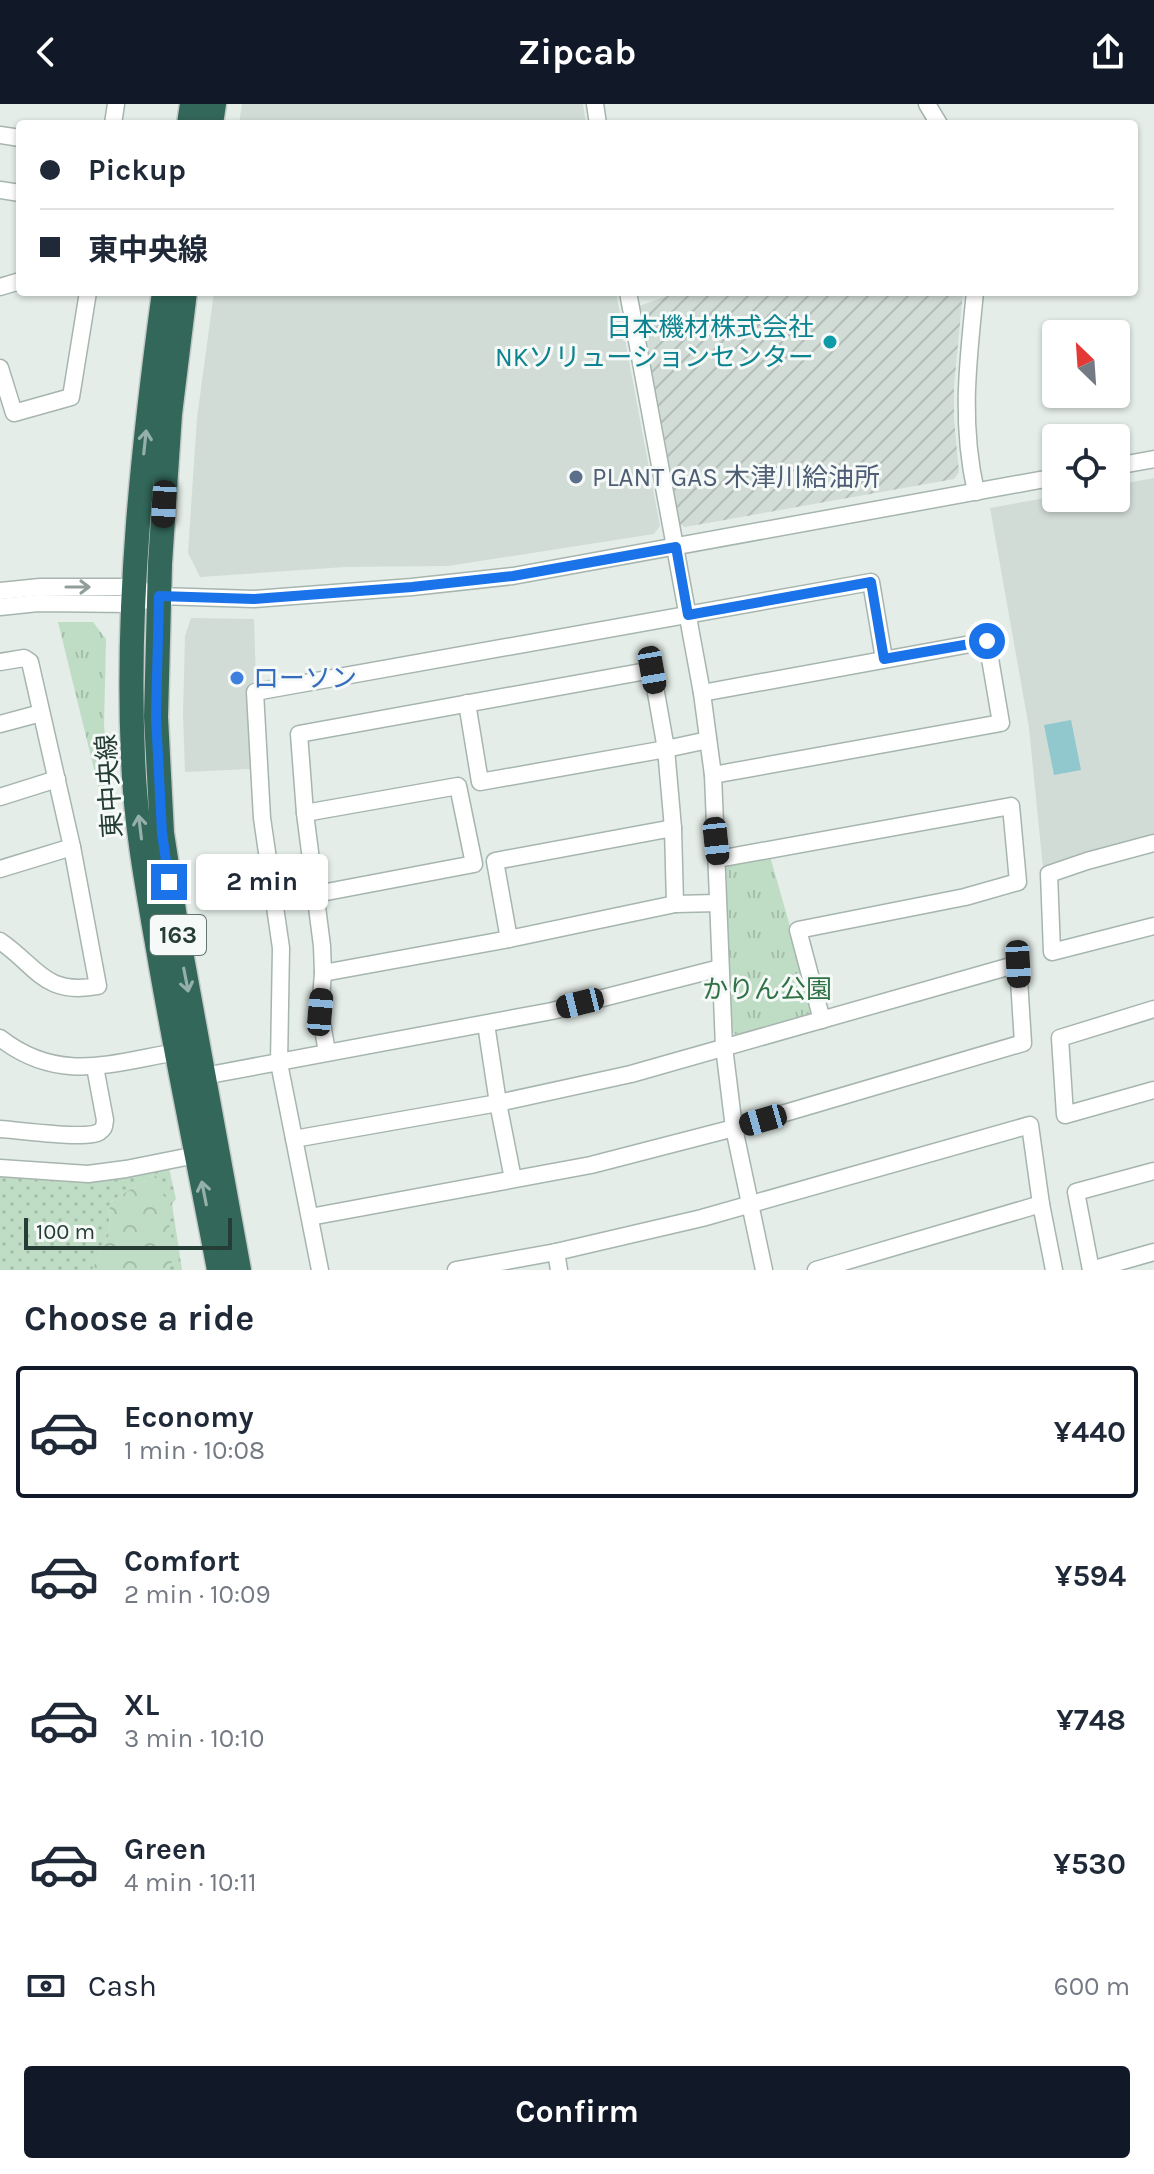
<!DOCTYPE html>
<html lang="en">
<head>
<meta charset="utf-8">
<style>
	:root { --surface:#fff; --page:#f2f2f3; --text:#1f2937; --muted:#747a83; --line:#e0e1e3; --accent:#111827 }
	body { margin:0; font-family:Karla,"Noto Sans JP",sans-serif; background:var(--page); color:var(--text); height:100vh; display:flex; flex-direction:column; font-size:30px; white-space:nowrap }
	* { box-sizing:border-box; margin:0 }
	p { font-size:26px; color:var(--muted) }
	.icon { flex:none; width:44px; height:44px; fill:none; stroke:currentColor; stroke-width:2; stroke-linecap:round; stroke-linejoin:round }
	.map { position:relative; height:1166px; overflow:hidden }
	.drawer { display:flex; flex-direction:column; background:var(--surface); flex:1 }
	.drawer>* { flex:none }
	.hud { position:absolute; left:16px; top:16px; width:1122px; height:176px; border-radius:8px; box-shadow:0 2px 6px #0004; display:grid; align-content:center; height:176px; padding:0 24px; background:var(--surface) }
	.needle { width:52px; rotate:335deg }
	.controls { position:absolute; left:1042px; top:216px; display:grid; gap:16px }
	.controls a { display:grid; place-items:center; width:88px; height:88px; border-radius:8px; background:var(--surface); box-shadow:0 2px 6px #0004; font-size:40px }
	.scale { position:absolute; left:24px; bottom:20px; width:208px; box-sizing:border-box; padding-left:8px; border:4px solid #253d35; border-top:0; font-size:22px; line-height:28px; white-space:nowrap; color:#253d35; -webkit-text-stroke:6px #f5f9f7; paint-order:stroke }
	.end { position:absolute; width:36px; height:36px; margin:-18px; border:10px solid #1a73e8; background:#fff; box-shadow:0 0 0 4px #fff }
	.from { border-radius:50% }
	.bubble { position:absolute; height:56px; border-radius:8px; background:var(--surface); box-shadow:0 2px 6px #0004; font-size:26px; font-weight:700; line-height:56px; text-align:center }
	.car { position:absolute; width:24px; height:48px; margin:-24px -12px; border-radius:10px; box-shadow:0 0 6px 2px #0007; background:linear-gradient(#222 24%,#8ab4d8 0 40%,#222 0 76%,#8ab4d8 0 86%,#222 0) }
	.hud b { display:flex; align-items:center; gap:28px; height:76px; font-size:30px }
	.hud b+b { border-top:2px solid var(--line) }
	.hud i { width:20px; height:20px; background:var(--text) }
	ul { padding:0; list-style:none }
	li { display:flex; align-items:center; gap:24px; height:132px; margin:0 16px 12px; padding:0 8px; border:4px solid transparent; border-radius:8px }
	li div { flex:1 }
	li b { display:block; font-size:30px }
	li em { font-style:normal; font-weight:700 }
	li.selected { border-color:var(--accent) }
	li>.icon { width:72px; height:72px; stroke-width:1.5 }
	h2 { padding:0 24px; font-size:36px; line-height:96px }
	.pay { display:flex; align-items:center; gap:20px; height:88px; padding:0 24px; font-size:30px }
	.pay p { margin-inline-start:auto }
	.cta { display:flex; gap:16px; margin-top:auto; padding:16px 24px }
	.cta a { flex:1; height:92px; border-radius:8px; background:var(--accent); color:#fff; font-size:32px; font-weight:700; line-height:92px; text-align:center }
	header { display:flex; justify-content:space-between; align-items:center; height:104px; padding:0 24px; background:var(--accent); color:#fff; font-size:36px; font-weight:700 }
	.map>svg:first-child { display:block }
	.built { fill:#d2dcd7 }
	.industrial { fill:url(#industrial-furrows) }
	.grass { fill:url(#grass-dots) }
	.forest { fill:url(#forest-crowns) }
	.park { fill:url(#park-tufts) }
	.water { fill:#90c8cd }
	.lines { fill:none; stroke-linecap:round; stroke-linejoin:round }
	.minor-casing { stroke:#a7b5af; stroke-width:19 }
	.highway-casing { stroke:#c2c9c6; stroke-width:27 }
	.minor { stroke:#fff; stroke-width:16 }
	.highway { stroke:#326759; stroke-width:24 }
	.oneway { stroke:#94b0a8 }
	.oneway2 { stroke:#929e9a }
	.route { stroke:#1a73e8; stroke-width:10 }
	.culture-dot { fill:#0f9aa8; stroke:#f5f9f7; stroke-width:3 }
	.service-dot { fill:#5c6f8a; stroke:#f5f9f7; stroke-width:3 }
	.shop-dot { fill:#3f7fe0; stroke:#f5f9f7; stroke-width:3 }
	.labels { text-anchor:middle; stroke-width:6; stroke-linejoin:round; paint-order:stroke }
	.shield { fill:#f5f9f7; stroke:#63756f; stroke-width:2 }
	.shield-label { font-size:24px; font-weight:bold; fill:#253d35 }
	.culture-label { font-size:26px; fill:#0d838f; stroke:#f5f9f7; text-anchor:end }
	.service-label { font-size:26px; fill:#4e5e75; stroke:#f5f9f7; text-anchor:start }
	.shop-label { font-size:26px; fill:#366cbe; stroke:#f5f9f7; text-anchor:start }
	.street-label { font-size:26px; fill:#253d35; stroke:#f5f9f7 }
	.park-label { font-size:26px; fill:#317146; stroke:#f5f9f7 }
</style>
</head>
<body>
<header><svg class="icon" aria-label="back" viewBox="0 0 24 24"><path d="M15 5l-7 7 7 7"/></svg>Zipcab<svg class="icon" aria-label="share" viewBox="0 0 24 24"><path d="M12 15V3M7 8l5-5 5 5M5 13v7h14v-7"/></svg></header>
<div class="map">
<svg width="1154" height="1166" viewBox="0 0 1154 1166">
	<defs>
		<pattern id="industrial-furrows" width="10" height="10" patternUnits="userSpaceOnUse" patternTransform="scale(2)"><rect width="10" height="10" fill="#d2dcd7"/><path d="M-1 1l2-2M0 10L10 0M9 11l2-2" fill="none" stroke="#b4beb9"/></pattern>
		<pattern id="grass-dots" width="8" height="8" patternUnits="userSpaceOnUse" patternTransform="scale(2)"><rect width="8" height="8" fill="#bfdcc5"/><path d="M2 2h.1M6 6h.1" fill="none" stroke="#a4beaa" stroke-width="1.8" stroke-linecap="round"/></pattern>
		<pattern id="forest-crowns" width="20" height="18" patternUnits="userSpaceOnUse" patternTransform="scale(2)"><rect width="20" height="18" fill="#bfdcc5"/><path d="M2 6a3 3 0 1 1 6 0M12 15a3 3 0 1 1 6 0" fill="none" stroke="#a4beaa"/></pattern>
		<pattern id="park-tufts" width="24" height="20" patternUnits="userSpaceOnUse" patternTransform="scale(2)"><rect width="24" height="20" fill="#bfdcc5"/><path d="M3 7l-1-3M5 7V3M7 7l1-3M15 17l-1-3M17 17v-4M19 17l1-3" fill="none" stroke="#a4beaa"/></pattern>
	</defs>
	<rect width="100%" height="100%" fill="#e4ede8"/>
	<!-- built -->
	<g class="built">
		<path d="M242,0H583L586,20H239Z"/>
		<path d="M214,188H616L660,422L654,430L448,462L345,463L200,473L188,449L197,314Z"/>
		<path d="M1154,374V733L1043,764L1029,624L990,404L1056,392V394H1116V381Z"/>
		<path d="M191,514L254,515L256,578L247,582L250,665L185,668L183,610L185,532Z"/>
	</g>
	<!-- industrial -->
	<path class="industrial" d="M679,188H963L954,282V316L959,368L954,375L685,423L678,419L639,202Z"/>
	<!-- grass -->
	<path class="grass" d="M169,1064L176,1095L172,1100L182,1166H165L171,1160L154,1071L110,1098L109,1131L92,1166H0V1072L72,1078L124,1074Z"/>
	<!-- forest -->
	<path class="forest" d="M154,1071L158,1074L164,1089L174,1150L171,1160L165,1166H92L109,1131L110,1098Z"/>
	<!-- park -->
	<g class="park">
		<path d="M58,518H93L106,535L104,621L112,713L106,714Z"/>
		<path d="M770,752L814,907L810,913L739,933L732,928L728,864L726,765L732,759Z"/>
	</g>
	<!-- water -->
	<path class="water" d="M1071,616L1081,666L1054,671L1044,621Z"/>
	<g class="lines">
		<!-- minor casing -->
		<g class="minor-casing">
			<g id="minor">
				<path d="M595,0L598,20"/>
				<path d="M927,0L939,20"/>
				<path d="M113,20L116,0"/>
				<path d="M0,31L20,34"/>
				<path d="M0,86L20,89"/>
				<path d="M0,183L20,177"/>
				<path d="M628,188L702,589L713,671L724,943L734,1024L764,1166"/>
				<path d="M975,188C968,258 960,318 976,388"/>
				<path d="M0,264L14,309L71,293L88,188"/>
				<path d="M1116,362L1154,355"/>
				<path d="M0,487L40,483H135L143,486"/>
				<path d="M0,503L38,499L133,500L159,492L254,495L412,483L513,472L1056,373"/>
				<path d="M0,558L24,554L30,558L72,743L98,882C44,892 38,863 0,837"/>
				<path d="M702,589L987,537L1001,619L713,671"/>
				<path d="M467,599L480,678L666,645L673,724"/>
				<path d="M0,620L41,609"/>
				<path d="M708,636L666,645L652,566L299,630L305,709L322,842L323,869L509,835L675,800L718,799"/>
				<path d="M0,693L57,675"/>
				<path d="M305,709L458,682L474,760L316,790"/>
				<path d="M1154,739L1087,757L1049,770L1052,848L1154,822"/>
				<path d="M718,755L1011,702L1018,778L965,793L798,826L822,916"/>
				<path d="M0,765L72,743"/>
				<path d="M509,835L495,757L673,724L675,800"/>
				<path d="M323,869L320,908L327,948"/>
				<path d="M1154,905L1060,934L1065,1011L1154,986"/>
				<path d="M486,920L498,999L513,1075"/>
				<path d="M0,934C59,980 111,959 177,948"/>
				<path d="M204,972L552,907L720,864"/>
				<path d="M0,1025C18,1026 87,1036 99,1028C105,1024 104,1022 105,1016L95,963"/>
				<path d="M294,1035L498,999L631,970L1018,860L1023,939L734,1024L591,1061L310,1113"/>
				<path d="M0,1064L88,1070L126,1065L196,1051"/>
				<path d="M556,1148L559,1166"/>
				<path d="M320,1166L279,959L281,844L262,714L255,588L871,478L884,555"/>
				<path d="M456,1166L556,1148L702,1114L1030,1021L1041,1100L1054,1166"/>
				<path d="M816,1166L1041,1100"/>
				<path d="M1091,1166L1076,1088L1154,1067"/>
				<path d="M1091,1166L1154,1148"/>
			</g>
		</g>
		<!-- highway casing -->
		<g class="highway-casing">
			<g id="highway">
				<path d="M189,20L192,0"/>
				<path d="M211,20L214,0"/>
				<path d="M164,188C143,342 126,497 133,653C135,717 147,782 158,845C176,952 199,1059 219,1166"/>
				<path d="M185,188L170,310L160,460L156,613L162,729L177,826L239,1166"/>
			</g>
		</g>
		<!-- minor -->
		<use href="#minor" class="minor"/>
		<!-- highway -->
		<use href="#highway" class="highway"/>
	</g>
	<!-- one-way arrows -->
	<defs><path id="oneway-shaft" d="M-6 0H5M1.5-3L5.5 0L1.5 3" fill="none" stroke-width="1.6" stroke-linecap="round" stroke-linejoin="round" transform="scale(2)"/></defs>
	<g class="oneway">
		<use href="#oneway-shaft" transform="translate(145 338) rotate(-84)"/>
		<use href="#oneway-shaft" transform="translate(140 723) rotate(-97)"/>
		<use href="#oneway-shaft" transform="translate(186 876) rotate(79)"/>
		<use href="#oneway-shaft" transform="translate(204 1089) rotate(-101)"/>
	</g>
	<use class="oneway2" href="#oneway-shaft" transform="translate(78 483)"/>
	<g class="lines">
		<!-- route -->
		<path class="route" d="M169,778L162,729L156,613L159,492L254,495L412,483L513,472L676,443L688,511L871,478L884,555L987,537"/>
	</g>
	<!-- markers -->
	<circle class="culture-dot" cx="830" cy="238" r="8"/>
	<circle class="service-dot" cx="576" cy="373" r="8"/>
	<circle class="shop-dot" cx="237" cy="574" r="8"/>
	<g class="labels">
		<!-- shield labels -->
		<rect class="shield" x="150" y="811" width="56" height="40" rx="6"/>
		<g class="shield-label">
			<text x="178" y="839">163</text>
		</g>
		<!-- culture labels -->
		<g class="culture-label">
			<text x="814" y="232">日本機材株式会社<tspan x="814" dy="30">NKソリューションセンター</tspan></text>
		</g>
		<!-- service labels -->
		<g class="service-label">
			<text x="592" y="382">PLANT GAS 木津川給油所</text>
		</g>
		<!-- shop labels -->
		<g class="shop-label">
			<text x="253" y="583">ローソン</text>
		</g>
		<!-- street labels -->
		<g class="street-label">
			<text transform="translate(109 682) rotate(-94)" y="9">東中央線</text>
		</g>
		<!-- park labels -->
		<g class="park-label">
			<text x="767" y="894">かりん公園</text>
		</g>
	</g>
</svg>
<div class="controls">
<a><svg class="needle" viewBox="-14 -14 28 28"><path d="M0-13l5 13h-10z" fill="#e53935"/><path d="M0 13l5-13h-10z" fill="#747a83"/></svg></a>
<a><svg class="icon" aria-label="locate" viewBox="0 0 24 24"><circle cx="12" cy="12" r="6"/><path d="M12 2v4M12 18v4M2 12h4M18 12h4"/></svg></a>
</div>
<div class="scale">100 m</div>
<i class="end from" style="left:987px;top:537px"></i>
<i class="end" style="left:169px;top:778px"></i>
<div class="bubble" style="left:196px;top:750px;width:132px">2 min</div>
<i class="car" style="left:164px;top:400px;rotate:183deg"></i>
<i class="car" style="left:652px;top:566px;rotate:170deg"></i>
<i class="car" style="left:716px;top:737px;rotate:174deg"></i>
<i class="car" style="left:1018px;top:860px;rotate:177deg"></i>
<i class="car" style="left:580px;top:899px;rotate:256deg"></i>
<i class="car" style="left:320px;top:908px;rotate:5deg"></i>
<i class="car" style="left:763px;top:1016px;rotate:254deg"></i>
<div class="hud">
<b><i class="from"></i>Pickup</b>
<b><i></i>東中央線</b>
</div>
</div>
<section class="drawer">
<h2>Choose a ride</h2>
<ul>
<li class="selected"><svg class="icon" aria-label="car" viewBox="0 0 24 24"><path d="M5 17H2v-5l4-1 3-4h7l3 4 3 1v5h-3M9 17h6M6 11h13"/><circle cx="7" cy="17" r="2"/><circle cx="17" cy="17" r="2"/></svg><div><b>Economy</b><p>1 min · 10:08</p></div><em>¥440</em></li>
<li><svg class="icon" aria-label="car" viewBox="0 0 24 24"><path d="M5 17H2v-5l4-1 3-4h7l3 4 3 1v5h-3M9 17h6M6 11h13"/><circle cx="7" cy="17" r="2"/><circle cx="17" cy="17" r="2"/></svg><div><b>Comfort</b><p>2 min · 10:09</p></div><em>¥594</em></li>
<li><svg class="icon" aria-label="car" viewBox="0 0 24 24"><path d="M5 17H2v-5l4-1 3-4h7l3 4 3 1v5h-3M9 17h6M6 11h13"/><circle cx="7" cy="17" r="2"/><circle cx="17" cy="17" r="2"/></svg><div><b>XL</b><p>3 min · 10:10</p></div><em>¥748</em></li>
<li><svg class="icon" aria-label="car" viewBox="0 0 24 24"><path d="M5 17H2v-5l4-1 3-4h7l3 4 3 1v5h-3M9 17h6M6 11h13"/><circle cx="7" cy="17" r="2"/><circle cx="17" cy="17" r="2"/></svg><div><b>Green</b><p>4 min · 10:11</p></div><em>¥530</em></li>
</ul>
<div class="pay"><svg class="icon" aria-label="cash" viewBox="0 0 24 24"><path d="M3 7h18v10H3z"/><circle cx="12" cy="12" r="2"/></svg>Cash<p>600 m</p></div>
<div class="cta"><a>Confirm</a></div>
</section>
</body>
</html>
